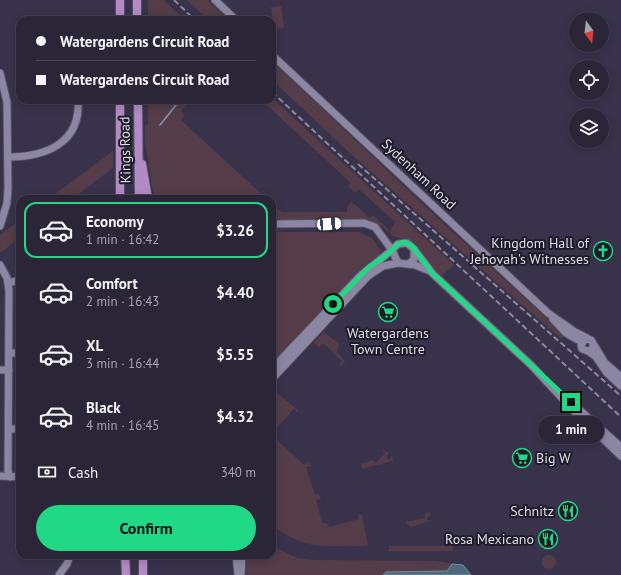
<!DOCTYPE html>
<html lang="en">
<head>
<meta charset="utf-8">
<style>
	:root { --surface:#2a2638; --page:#322e40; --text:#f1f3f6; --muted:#a5a5ae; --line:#464353; --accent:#21d887 }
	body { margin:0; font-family:"PT Sans",sans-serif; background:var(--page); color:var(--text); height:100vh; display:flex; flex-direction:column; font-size:15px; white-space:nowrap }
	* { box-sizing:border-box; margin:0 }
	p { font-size:13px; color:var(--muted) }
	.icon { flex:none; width:22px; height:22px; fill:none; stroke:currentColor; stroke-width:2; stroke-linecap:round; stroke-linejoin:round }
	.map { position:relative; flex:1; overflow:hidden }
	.sheet { position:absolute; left:16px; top:195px; width:260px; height:364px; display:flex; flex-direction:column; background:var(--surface); border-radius:12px; box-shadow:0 2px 10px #0003,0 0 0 1px var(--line) }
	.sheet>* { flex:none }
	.guide { position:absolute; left:16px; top:16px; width:260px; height:88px; border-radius:12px; box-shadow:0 2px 10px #0003,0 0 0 1px var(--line); display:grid; align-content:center; height:88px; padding:0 20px; background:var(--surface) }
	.needle { width:26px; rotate:165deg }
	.buttons { position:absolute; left:569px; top:12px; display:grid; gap:8px }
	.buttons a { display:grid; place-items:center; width:40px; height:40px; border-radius:50%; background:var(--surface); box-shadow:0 2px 10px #0003,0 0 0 1px var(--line); font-size:20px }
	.end { position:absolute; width:18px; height:18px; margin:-9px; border:5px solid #21d887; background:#111; box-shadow:0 0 0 2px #111 }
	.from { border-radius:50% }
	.bubble { position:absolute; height:28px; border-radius:14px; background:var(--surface); box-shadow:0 2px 10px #0003,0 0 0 1px var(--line); font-size:13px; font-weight:600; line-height:28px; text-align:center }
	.car { position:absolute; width:12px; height:24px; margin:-12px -6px; border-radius:5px; box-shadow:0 0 3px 1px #0007; background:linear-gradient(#fff 24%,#345 0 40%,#fff 0 76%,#345 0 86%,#fff 0) }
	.guide b { display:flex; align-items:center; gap:14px; height:38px; font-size:15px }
	.guide b+b { border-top:1px solid var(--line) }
	.guide i { width:10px; height:10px; background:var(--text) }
	ul { padding:7px 0 0; list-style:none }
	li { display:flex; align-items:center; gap:12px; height:56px; margin:0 8px 6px; padding:0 12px; border:2px solid transparent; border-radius:12px }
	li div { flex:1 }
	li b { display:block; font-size:15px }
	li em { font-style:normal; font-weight:600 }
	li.current { border-color:var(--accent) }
	li>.icon { width:36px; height:36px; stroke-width:1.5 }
	.pay { display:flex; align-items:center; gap:10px; height:44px; padding:0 20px; font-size:15px }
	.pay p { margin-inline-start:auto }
	.primary-button { display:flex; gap:8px; margin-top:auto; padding:8px 20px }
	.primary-button a { flex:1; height:46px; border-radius:24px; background:var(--accent); color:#111; font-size:16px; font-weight:600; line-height:46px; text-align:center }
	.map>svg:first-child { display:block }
	.green { fill:#543d48 }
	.water { fill:#4d697c; stroke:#798c9e }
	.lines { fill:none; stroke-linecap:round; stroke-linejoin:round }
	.stream { stroke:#798c9e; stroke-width:2 }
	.minor-casing { stroke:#555165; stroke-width:9 }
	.major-casing { stroke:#555165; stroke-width:10 }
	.minor { stroke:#8b86a2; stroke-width:7 }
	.major { stroke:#b48ac6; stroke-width:8 }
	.rail { stroke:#8c899d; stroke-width:2; stroke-dasharray:6 3; stroke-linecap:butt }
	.route { stroke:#21d887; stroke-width:5 }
	.labels { text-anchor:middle; stroke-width:4; stroke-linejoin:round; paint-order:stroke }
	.street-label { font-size:14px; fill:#dfdded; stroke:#1e1c27 }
	.poi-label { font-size:14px; fill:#dfdded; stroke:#1e1c27; text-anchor:end }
</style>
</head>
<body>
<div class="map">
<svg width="621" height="575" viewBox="0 0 621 575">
	<rect width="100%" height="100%" fill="#38334b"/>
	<!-- green -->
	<g class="green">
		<path d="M148,0H164L185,20H148Z"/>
		<path d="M187,0H207L228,20H208Z"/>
		<path d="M281,6L284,28L274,29L271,7Z"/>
		<path d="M272,61L417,199L565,335L561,339L351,154L272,80Z"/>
		<path d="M272,98L454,265L440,277L413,242L393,236L381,226L370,221L272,220V204L282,212H347V207L352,202L370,218L373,215L390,231L395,222L359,189L355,193L348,186L351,183L261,100H272Z"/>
		<path d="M148,100H189L181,112L185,115L181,120L267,199H154L145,142V125L148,124Z"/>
		<path d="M113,151V168L72,199H48Z"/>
		<path d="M20,220V238L0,253V235Z"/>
		<path d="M272,232H358L372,238L381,250L379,254L381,256L364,268L272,366Z"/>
		<path d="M324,332L339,344L337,352L345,361L341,365H339L342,361L323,343L319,347L314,342Z"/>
		<path d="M272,389L298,410V413L294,409L275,430L278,434L275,438L304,465L308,462L311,466L306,467L315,495L319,494L321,499L316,500L322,523H327L329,527L359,519L358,514L362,515L368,545C361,547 353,546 346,546C310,547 302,545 272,526Z"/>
		<path d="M382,449L389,453L386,457L389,460L392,456L393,461L362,469L361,464L372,460L376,463L385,453Z"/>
		<path d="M429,512L431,515L427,517L428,521L432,520L431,521L410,527L406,522L425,518V513Z"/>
		<path d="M272,546L297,558L311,560L435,561L463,565L471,575H246L247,555H272Z"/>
		<rect x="389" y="546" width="64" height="5"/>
		<circle cx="549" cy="562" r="7"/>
	</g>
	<!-- water -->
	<path class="water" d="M452,564L463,565L471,575H383L386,572L447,571Z"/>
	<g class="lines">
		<!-- stream -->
		<path class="stream" d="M160,125L180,100"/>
		<!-- minor casing -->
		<g class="minor-casing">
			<g id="minor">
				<path d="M215,0L236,20"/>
				<path d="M272,55L548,313L575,332L587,338"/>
				<path d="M0,73L7,102L8,189L7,203L0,226"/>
				<path d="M8,157C46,157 81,143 78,100"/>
				<path d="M272,224L364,223L375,227L392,250"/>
				<path d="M414,249L433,274L531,365L577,414L621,456"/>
				<path d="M409,264L414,259V249L407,243L398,244L392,250L398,263L415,265L430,271"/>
				<path d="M0,265L7,278L9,290L8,471L10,477"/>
				<path d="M8,283L20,280"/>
				<path d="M553,319L566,333L578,340"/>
				<path d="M594,345L591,350L588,351L582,349L581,345L585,339L591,340L605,363L621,377"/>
				<path d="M588,351L596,357L607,373L621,386"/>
				<path d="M9,353H20"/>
				<path d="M272,369L361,275L392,250"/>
				<path d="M0,370H9"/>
				<path d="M272,379L368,276L383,266L398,263"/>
				<path d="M572,403L621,447"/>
				<path d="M9,429H20"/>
				<path d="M0,476L20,477"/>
				<path d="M236,555L238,575"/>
				<path d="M59,575L67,564L70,555"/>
				<path d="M241,575L242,555"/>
			</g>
		</g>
		<!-- major casing -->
		<g class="major-casing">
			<g id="major">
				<path d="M120,0V20"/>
				<path d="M137,0V20"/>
				<path d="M138,100L139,199"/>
				<path d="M142,164L148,199"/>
				<path d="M120,199V100"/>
				<path d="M125,555L126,575"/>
				<path d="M143,555V575"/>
			</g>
		</g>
		<!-- minor -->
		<use href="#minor" class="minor"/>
		<!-- major -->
		<use href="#major" class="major"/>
		<!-- rail -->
		<g class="rail">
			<path d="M174,0L195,20"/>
			<path d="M272,92L621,417"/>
			<path d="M358,164L621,396"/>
		</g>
	</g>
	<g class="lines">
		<!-- route -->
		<path class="route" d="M333,304L369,267L388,254L398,244L404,242L412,246L433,274L571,402"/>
	</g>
	<!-- icons -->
	<defs>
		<g id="church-ring" transform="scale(1)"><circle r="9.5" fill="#1e1c27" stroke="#21d887" stroke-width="1.5"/><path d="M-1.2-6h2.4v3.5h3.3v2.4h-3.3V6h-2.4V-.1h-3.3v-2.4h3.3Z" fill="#21d887"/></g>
		<g id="supermarket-ring" transform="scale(1)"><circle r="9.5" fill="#1e1c27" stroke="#21d887" stroke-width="1.5"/><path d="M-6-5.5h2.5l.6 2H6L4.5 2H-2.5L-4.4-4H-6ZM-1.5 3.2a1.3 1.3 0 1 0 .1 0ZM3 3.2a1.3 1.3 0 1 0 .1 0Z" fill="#21d887"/></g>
		<g id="restaurant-ring" transform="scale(1)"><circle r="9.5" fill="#1e1c27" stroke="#21d887" stroke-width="1.5"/><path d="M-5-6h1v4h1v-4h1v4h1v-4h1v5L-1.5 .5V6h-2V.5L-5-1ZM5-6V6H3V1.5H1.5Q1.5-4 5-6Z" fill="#21d887"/></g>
	</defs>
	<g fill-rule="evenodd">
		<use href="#church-ring" x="603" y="251"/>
		<use href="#supermarket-ring" x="388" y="312"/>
		<use href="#supermarket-ring" x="522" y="458"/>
		<use href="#restaurant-ring" x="568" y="511"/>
		<use href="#restaurant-ring" x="548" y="539"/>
	</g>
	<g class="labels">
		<!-- street labels -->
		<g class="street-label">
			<text transform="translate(125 150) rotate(-91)" y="5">Kings Road</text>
			<text transform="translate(419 174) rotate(43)" y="5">Sydenham Road</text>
		</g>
		<!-- poi labels -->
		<g class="poi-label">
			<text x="589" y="248">Kingdom Hall of<tspan x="589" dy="16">Jehovah's Witnesses</tspan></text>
			<text x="388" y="338" text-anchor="middle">Watergardens<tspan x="388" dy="16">Town Centre</tspan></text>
			<text x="536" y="463" text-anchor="start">Big W</text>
			<text x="554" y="516">Schnitz</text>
			<text x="534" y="544">Rosa Mexicano</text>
		</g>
	</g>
</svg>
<div class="buttons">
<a><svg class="needle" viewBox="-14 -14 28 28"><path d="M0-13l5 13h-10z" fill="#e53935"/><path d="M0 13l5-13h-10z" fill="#a5a5ae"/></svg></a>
<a><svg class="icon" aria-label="locate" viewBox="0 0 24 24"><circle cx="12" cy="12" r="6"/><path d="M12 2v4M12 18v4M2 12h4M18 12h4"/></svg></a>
<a><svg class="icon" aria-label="layers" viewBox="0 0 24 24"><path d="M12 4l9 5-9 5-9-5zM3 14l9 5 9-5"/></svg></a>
</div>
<i class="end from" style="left:333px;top:304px"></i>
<i class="end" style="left:571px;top:402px"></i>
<div class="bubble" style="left:538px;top:416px;width:66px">1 min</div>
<i class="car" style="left:329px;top:224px;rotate:86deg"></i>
<div class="guide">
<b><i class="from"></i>Watergardens Circuit Road</b>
<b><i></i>Watergardens Circuit Road</b>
</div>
<section class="sheet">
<ul>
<li class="current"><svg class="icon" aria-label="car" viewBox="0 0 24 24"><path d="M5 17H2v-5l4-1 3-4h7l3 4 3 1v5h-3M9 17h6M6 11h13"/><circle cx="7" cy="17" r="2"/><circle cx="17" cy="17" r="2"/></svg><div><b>Economy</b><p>1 min · 16:42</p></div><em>$3.26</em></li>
<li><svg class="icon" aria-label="car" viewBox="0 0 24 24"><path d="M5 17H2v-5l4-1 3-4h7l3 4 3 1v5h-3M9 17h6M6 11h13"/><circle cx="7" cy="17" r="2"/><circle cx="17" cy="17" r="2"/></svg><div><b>Comfort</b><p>2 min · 16:43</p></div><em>$4.40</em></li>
<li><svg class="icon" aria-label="car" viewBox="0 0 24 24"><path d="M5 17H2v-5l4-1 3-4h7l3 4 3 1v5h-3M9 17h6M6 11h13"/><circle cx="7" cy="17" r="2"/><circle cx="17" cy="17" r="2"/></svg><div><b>XL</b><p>3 min · 16:44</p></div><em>$5.55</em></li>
<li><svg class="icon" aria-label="car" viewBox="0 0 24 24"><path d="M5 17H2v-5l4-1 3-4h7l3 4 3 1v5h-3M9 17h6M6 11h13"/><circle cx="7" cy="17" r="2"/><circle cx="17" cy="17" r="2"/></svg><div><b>Black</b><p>4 min · 16:45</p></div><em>$4.32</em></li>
</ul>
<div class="pay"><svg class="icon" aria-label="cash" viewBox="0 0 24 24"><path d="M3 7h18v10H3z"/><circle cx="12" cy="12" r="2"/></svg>Cash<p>340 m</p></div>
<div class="primary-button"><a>Confirm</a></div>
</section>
</div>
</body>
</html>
